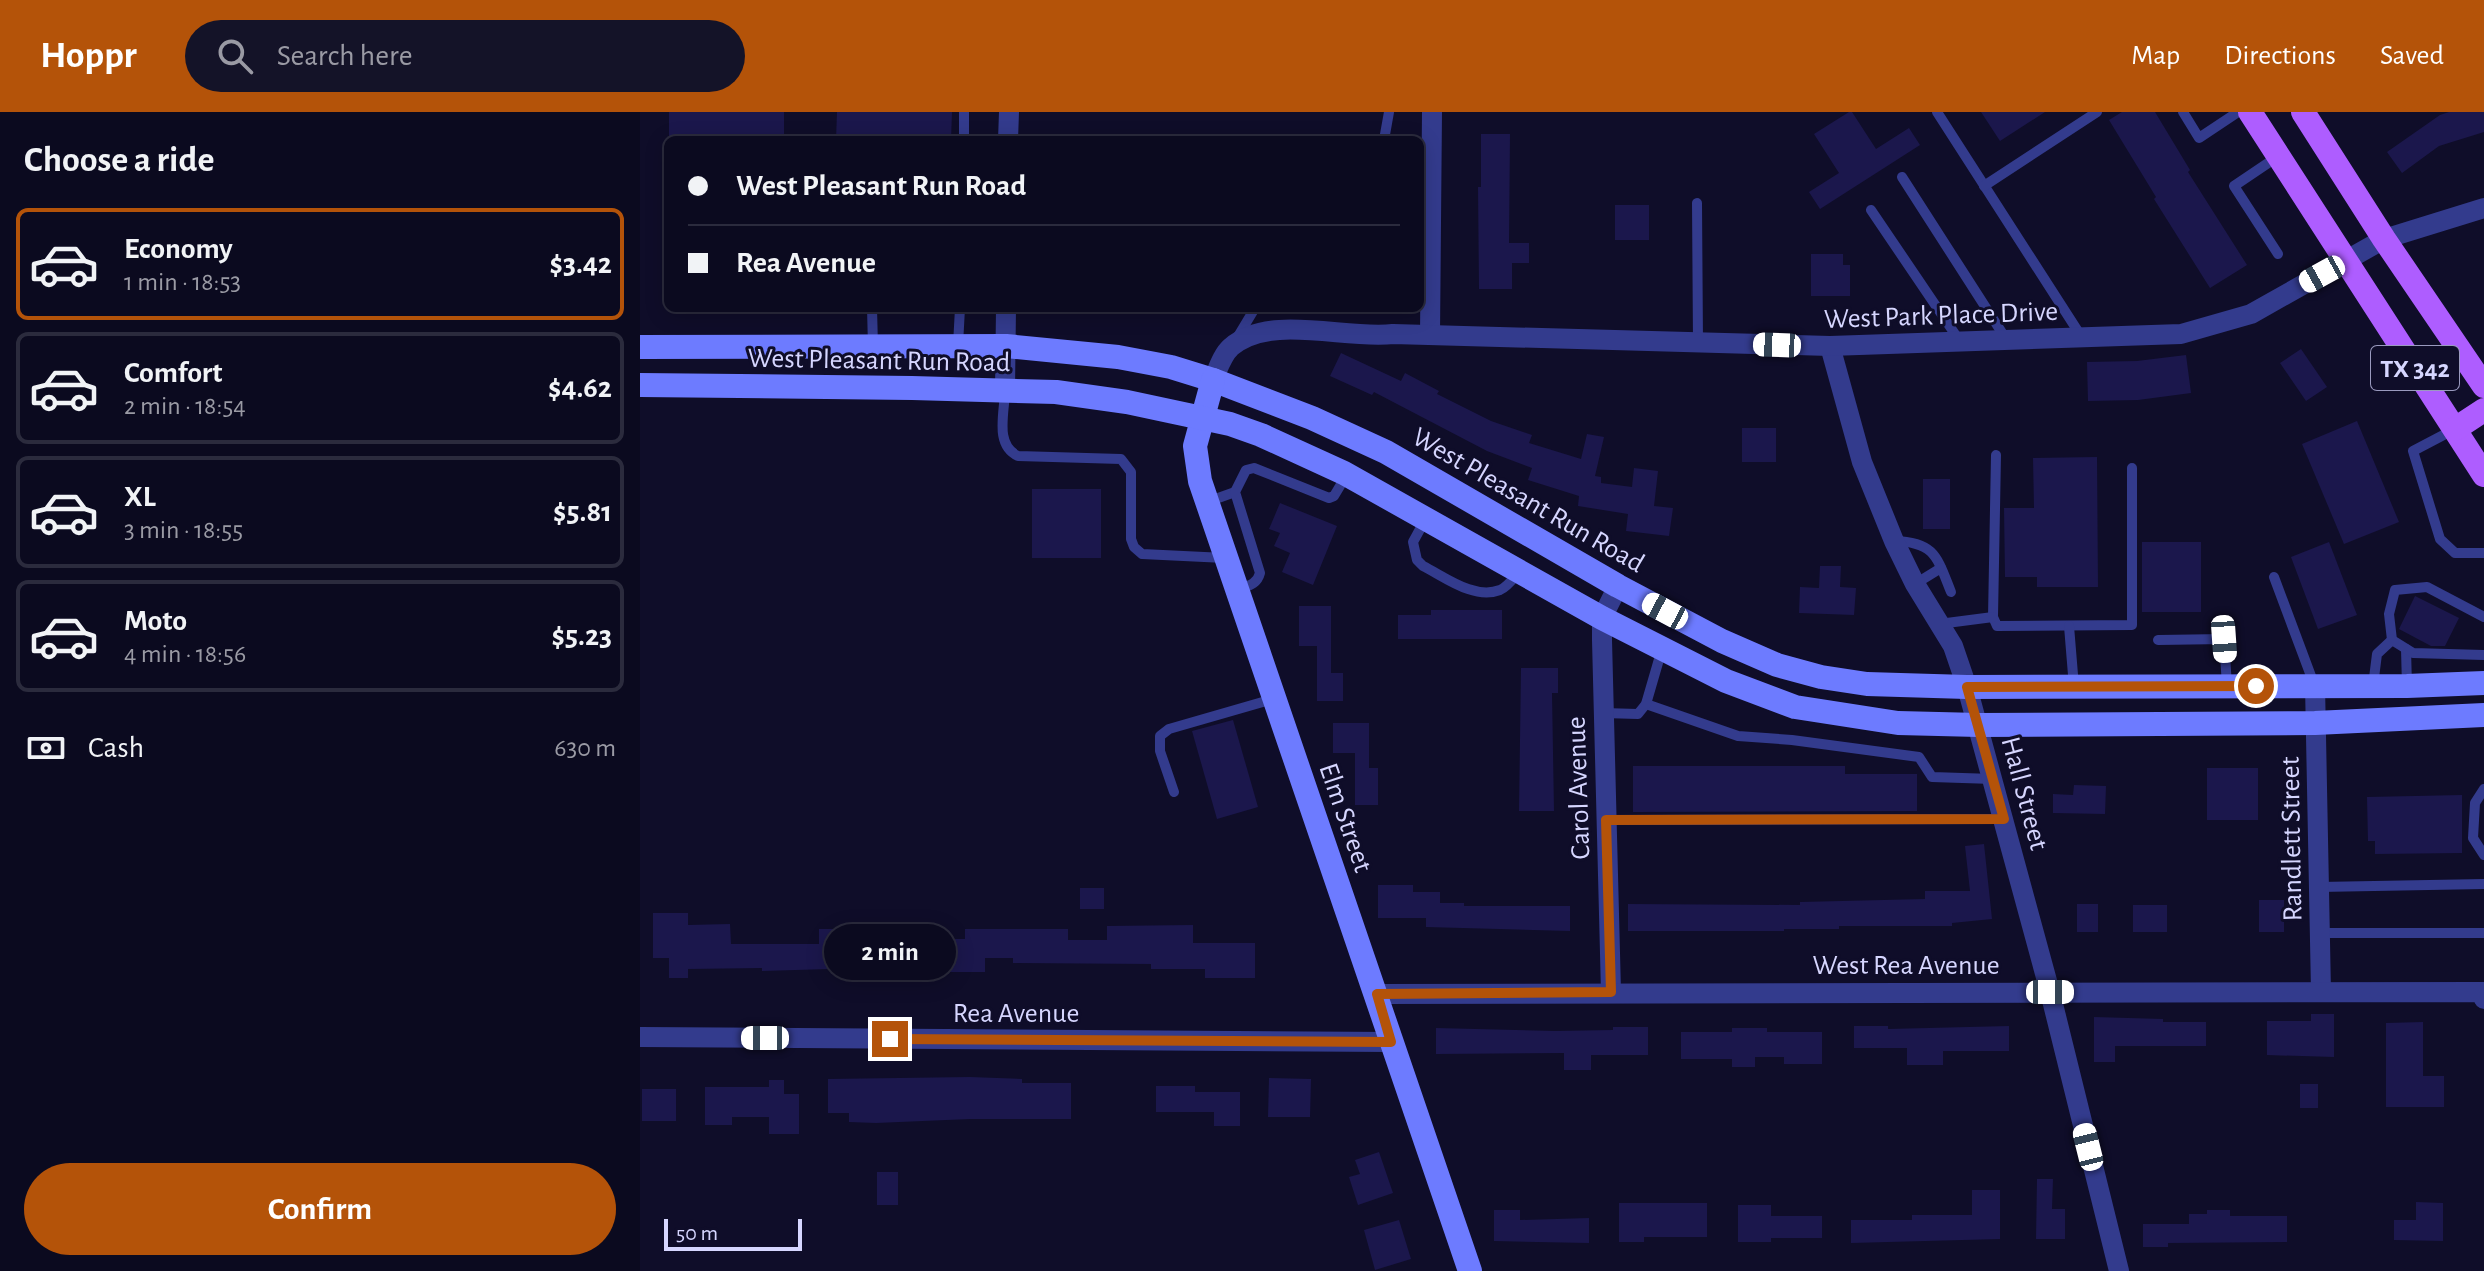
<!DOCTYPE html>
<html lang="en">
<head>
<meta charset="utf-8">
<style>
	:root { --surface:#0b0a1f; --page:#141328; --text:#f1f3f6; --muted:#9a9aa4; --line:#2b2b3d; --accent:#b45309 }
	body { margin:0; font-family:"Alegreya Sans",sans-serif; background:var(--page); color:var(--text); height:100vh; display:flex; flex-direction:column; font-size:30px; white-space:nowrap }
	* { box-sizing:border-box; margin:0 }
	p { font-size:26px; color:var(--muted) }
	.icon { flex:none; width:44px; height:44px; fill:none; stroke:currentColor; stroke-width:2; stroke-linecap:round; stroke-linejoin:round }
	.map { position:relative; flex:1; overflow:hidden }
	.panel { display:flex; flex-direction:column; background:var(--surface); width:640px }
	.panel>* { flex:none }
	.hud { position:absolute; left:24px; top:24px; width:760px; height:176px; border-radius:12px; box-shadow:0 4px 20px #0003,0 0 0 2px var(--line); display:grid; align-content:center; height:176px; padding:0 24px; background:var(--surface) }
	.scale { position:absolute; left:24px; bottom:20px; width:138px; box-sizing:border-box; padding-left:8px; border:4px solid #d6d6ff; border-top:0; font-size:22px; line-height:28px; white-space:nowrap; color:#d6d6ff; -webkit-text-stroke:6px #0f0d29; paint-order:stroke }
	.end { position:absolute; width:36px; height:36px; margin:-18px; border:10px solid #b45309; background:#fff; box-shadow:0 0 0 4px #fff }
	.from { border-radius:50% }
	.bubble { position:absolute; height:56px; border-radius:28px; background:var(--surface); box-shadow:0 4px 20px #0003,0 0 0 2px var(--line); font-size:26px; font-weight:600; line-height:56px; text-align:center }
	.car { position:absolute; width:24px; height:48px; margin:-24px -12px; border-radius:10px; box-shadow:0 0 6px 2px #0007; background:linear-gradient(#fff 24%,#345 0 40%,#fff 0 76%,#345 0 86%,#fff 0) }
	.hud b { display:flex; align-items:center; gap:28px; height:76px; font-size:30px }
	.hud b+b { border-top:2px solid var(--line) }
	.hud i { width:20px; height:20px; background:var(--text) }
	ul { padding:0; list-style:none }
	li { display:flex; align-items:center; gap:24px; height:112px; margin:0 16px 12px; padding:0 8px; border:4px solid var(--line); border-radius:12px }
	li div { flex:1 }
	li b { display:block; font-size:30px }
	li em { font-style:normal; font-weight:600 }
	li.on { border-color:var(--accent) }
	li>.icon { width:72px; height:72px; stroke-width:1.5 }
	h2 { padding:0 24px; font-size:36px; line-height:96px }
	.pay { display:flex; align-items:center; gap:20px; height:88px; padding:0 24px; font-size:30px }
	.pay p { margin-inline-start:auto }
	.primary-button { display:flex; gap:16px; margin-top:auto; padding:16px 24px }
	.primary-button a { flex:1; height:92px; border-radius:48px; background:var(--accent); color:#fff; font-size:32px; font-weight:600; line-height:92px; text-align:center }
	header { display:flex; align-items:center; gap:48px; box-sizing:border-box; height:112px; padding:0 40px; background:var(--accent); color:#fff }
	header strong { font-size:38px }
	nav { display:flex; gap:44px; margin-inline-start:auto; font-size:28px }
	.search { width:560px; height:72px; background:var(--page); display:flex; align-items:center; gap:20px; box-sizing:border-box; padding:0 28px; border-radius:44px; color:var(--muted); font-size:30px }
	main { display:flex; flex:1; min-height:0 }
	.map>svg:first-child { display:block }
	.building { fill:#1b174c }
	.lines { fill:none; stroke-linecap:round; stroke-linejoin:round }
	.lane { stroke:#333b8d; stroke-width:10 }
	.street { stroke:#333b8d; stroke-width:20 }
	.secondary { stroke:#6d7bff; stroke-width:24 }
	.primary { stroke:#ae5dff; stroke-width:24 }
	.route { stroke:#b45309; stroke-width:10 }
	.labels { text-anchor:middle; stroke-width:6; stroke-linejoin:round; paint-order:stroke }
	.shield { fill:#0f0d29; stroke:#9a9abf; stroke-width:2 }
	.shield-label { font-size:26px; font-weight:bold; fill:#d6d6ff }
	.street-label { font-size:28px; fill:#d6d6ff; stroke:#0f0d29 }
</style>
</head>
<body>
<header>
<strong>Hoppr</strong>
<div class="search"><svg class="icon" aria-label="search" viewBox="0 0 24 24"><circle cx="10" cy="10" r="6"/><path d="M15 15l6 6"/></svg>Search here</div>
<nav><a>Map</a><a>Directions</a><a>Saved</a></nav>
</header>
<main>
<section class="panel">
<h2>Choose a ride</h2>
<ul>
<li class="on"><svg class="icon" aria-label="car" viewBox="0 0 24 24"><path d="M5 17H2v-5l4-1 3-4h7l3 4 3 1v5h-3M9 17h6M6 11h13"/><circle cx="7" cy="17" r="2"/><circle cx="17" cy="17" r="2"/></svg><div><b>Economy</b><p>1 min · 18:53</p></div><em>$3.42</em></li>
<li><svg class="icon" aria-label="car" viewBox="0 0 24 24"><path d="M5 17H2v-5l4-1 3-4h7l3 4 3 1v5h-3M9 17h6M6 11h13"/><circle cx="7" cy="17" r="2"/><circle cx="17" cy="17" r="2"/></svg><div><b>Comfort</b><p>2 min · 18:54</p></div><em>$4.62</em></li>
<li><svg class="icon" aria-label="car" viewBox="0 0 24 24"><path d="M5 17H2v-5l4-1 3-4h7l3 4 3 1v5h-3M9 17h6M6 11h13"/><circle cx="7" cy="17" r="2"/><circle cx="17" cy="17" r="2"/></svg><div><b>XL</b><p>3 min · 18:55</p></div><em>$5.81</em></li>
<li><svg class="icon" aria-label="car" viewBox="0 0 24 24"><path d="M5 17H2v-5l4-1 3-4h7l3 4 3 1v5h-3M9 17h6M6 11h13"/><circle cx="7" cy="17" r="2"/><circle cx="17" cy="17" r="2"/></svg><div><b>Moto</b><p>4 min · 18:56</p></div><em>$5.23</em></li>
</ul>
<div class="pay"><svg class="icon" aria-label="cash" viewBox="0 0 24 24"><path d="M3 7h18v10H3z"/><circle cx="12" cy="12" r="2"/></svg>Cash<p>630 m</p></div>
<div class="primary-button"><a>Confirm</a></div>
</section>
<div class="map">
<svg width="1844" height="1159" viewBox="0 0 1844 1159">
	<rect width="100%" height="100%" fill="#0f0d29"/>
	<!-- building -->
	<g class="building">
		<rect x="29" y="0" width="115" height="28"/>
		<path d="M197,0H312L311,28H196Z"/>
		<path d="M1209,0H1212L1236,37L1269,16L1280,33L1180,97L1169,80L1199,61L1174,22Z"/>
		<path d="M1341,0H1405L1360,29Z"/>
		<path d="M1482,0H1515L1550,58L1548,60L1607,153L1570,176L1514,87L1516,85L1469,8Z"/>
		<path d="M1809,0H1844V20L1799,34L1762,61L1747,40L1800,3Z"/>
		<path d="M841,22H870L869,131H889V151H872V177H839L838,75H841Z"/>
		<rect x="975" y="93" width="34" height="35"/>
		<path d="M1171,142H1203V153H1210V184H1171Z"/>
		<path d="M1661,237L1687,275L1666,289L1640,251Z"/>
		<path d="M701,241L761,269L765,261L799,279L797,282L851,309L892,323L889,331L941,347L947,322L964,325L955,364L961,365V371L992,375L994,356L1018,359L1014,394L1033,396L1029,424L986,419L988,402L938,394L939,384L888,368L892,356L847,339L734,280L732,283L690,264Z"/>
		<path d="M1546,243L1551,281L1498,288L1448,289L1447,250L1497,249Z"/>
		<path d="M1717,309L1759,410L1704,432L1662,332Z"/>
		<rect x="1102" y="316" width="34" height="34"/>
		<path d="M1457,345L1458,475H1397V465H1365L1364,396H1394L1393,346Z"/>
		<rect x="1283" y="367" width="27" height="50"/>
		<rect x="392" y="377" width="69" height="69"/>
		<path d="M640,391L697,414L673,473L642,460L650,441L634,434L640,421L629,417Z"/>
		<rect x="1502" y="430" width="59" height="70"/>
		<path d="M1689,430L1717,503L1678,517L1651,445Z"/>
		<path d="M1180,454H1201L1200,475L1216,476L1214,503L1159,501L1160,475L1179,476Z"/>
		<path d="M1775,484L1819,506L1805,534H1791L1759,517Z"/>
		<path d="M659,494H691V561H703V589H677V534H659Z"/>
		<path d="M791,498H862V527H758V503H791Z"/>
		<path d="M881,556H918V581H912L914,699H879Z"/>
		<path d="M593,608L618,695L577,707L552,619Z"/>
		<path d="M693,611H729V656H738V693H715V641H693Z"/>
		<path d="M993,654H1205V662H1277V699L993,700Z"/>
		<rect x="1567" y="656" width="51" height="52"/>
		<path d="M1434,673L1466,674L1465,702L1413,701V682L1433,683Z"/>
		<path d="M1822,683V741L1735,742V729H1728L1727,685Z"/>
		<path d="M1344,732L1352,807L1312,811V814H1199V817H1144V819H988V792L1160,793V790L1285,787V779H1330L1325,734Z"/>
		<path d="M738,773H773V780H800V791H824V794H930V819L786,815V806H738Z"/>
		<rect x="440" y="776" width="24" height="21"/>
		<rect x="1619" y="788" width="25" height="32"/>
		<rect x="1437" y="792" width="21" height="28"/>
		<rect x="1493" y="793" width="34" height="27"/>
		<path d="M13,801H48V813L90,812L91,832H179V817H216V821H267V827H325V817H428V828H467V814L553,813V831H615V866H565V857H511V852L373,851V846H345V860H223V856L122,859V856L48,857V866H29V846H13Z"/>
		<path d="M1671,902H1694V945L1627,943V909H1671Z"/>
		<path d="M1454,905L1523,907V910H1566V934H1475V950H1454Z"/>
		<path d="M1783,910V964H1804V995H1746V911Z"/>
		<path d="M1214,914H1248V917L1369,914V939H1303V953H1267V936H1214Z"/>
		<path d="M973,915H1008V943H951V958H924V941L796,942V916L915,919L973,918Z"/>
		<path d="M1092,916H1127V920H1182V952H1144V945H1115V955H1092V947H1041V920H1092Z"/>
		<path d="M330,965L382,967V971H431V1007H330L236,1011L209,1010V1001H188V967Z"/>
		<path d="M629,966L671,967L670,1005H628Z"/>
		<path d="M129,968H144V982H159V1022H129V1005H92V1013H65V975H129Z"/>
		<rect x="1660" y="972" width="18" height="24"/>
		<path d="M516,974H555V980H600V1014H574V1000H516Z"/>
		<rect x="2" y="977" width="34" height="32"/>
		<path d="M739,1040L753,1081L718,1093L709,1065L720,1062L715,1048Z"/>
		<rect x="237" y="1060" width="21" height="33"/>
		<path d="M1397,1067H1413L1412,1097H1425V1127H1396Z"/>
		<path d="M1332,1078H1360V1127L1211,1131V1108H1272V1103H1332Z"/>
		<path d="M1776,1090L1803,1091V1129L1754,1128V1108H1776Z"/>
		<path d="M979,1091H1067V1125H1004V1130H979Z"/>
		<path d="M1098,1093H1131V1104H1182V1126H1131V1130H1098Z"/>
		<path d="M854,1098H880V1108L949,1106V1131L854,1129Z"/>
		<path d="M1567,1098H1590V1104H1647V1130L1528,1131V1135H1503V1112H1549V1102H1567Z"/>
		<path d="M759,1108L771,1147L735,1158L724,1118Z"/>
	</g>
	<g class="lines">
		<!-- lane -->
		<g class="lane">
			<path d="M1297,0L1441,224"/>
			<path d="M1543,0L1559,26L1598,0"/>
			<path d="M324,28V0"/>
			<path d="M744,28L749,0"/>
			<path d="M1637,45L1594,74L1638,142"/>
			<path d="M1262,65L1366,227"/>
			<path d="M1344,74L1457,0"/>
			<path d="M1057,91L1058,230"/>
			<path d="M1231,98L1319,228"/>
			<path d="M232,196L233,234"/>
			<path d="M597,226L615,196"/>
			<path d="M318,233L320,196"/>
			<path d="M365,280C364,303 355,333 378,344L481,347L491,360V427L494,435L502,442L585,446"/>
			<path d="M1813,318L1773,339L1800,427L1815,441H1844"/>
			<path d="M1356,343L1353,505L1357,514L1492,513V356"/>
			<path d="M567,390L595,380"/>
			<path d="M785,408L773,430L777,448L783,454C805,465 834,488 860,478C867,475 873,467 878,461"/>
			<path d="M1254,429C1295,430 1297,445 1311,480"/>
			<path d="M1634,465L1674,572"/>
			<path d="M1275,472L1301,456"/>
			<path d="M597,478C607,474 617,473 620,461L595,380L606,358L614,356L689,386L694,384L706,364"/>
			<path d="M1299,512L1353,505"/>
			<path d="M1429,514L1434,575"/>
			<path d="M1518,528L1584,527L1587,574"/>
			<path d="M1752,528L1749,502L1755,478L1787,475L1844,505"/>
			<path d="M1766,537L1767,574"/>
			<path d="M1733,574L1737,542L1752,528L1773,541L1844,543"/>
			<path d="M1006,592L1098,624L1152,628L1279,645L1292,665L1353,667"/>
			<path d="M963,601L998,602L1006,592L1022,537"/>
			<path d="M1844,677L1835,691L1833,726L1844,743"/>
			<path d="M534,680L520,639V624L529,617L633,587"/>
			<path d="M966,708L1364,707"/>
			<path d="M1679,775L1844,772"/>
			<path d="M1680,821H1844"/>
		</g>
		<!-- street -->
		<g class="street">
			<path d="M368,28L369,0"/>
			<path d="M790,223L792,0"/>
			<path d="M1190,234L1222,350L1254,429L1275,472L1313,534L1327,575L1410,880L1479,1159"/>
			<path d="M573,268C578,257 582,243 591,235C631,201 705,228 753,222L1190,234L1541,222L1611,202L1744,127L1844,96"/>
			<path d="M365,278L366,196"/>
			<path d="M1675,573L1681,880"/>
			<path d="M971,880L962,528V506L978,474"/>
			<path d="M737,882L1844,880V887"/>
			<path d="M0,925L751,930"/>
		</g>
		<!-- secondary -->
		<g class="secondary">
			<path d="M0,235L366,234L478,245L531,255L573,268L672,306L746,340L978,474L1082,529L1137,553L1181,565L1227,572L1327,575L1767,574L1844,571"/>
			<path d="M573,268L555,334L560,369L830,1159"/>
			<path d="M0,273L272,276L416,280L487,290L590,312L621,323L704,361L962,506L1086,569L1155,595L1258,611L1339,613L1675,611L1844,603"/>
		</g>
		<!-- primary -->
		<g class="primary">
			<path d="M1610,0L1844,363"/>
			<path d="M1663,0L1744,127L1844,274"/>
			<path d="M1815,317L1844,298"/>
		</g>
	</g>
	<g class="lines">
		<!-- route -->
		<path class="route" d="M250,927L751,930L737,882L971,880L966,708L1364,707L1327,575L1616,574"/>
	</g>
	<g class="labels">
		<!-- shield labels -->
		<rect class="shield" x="1731" y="234" width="88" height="44" rx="6"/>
		<g class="shield-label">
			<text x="1775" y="265">TX 342</text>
		</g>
		<!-- street labels -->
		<g class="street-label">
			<text transform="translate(1301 202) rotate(-2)" y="10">West Park Place Drive</text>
			<text transform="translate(239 247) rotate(1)" y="10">West Pleasant Run Road</text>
			<text transform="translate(889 387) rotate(30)" y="10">West Pleasant Run Road</text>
			<text transform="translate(937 676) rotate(-92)" y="10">Carol Avenue</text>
			<text transform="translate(1386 681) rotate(75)" y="10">Hall Street</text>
			<text transform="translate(707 705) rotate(71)" y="10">Elm Street</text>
			<text transform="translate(1650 727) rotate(-91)" y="10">Randlett Street</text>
			<text x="1266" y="862">West Rea Avenue</text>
			<text x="376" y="910">Rea Avenue</text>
		</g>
	</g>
</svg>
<div class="scale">50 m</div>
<i class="end from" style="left:1616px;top:574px"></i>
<i class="end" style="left:250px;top:927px"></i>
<div class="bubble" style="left:184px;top:812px;width:132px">2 min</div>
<i class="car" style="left:1682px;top:162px;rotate:241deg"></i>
<i class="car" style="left:1137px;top:233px;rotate:272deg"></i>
<i class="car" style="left:1025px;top:499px;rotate:298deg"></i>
<i class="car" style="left:1584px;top:527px;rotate:176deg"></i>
<i class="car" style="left:1410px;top:880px;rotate:90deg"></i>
<i class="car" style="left:125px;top:926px;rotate:270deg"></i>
<i class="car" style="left:1448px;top:1035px;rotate:346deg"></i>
<div class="hud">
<b><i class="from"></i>West Pleasant Run Road</b>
<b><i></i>Rea Avenue</b>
</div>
</div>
</main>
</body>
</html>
